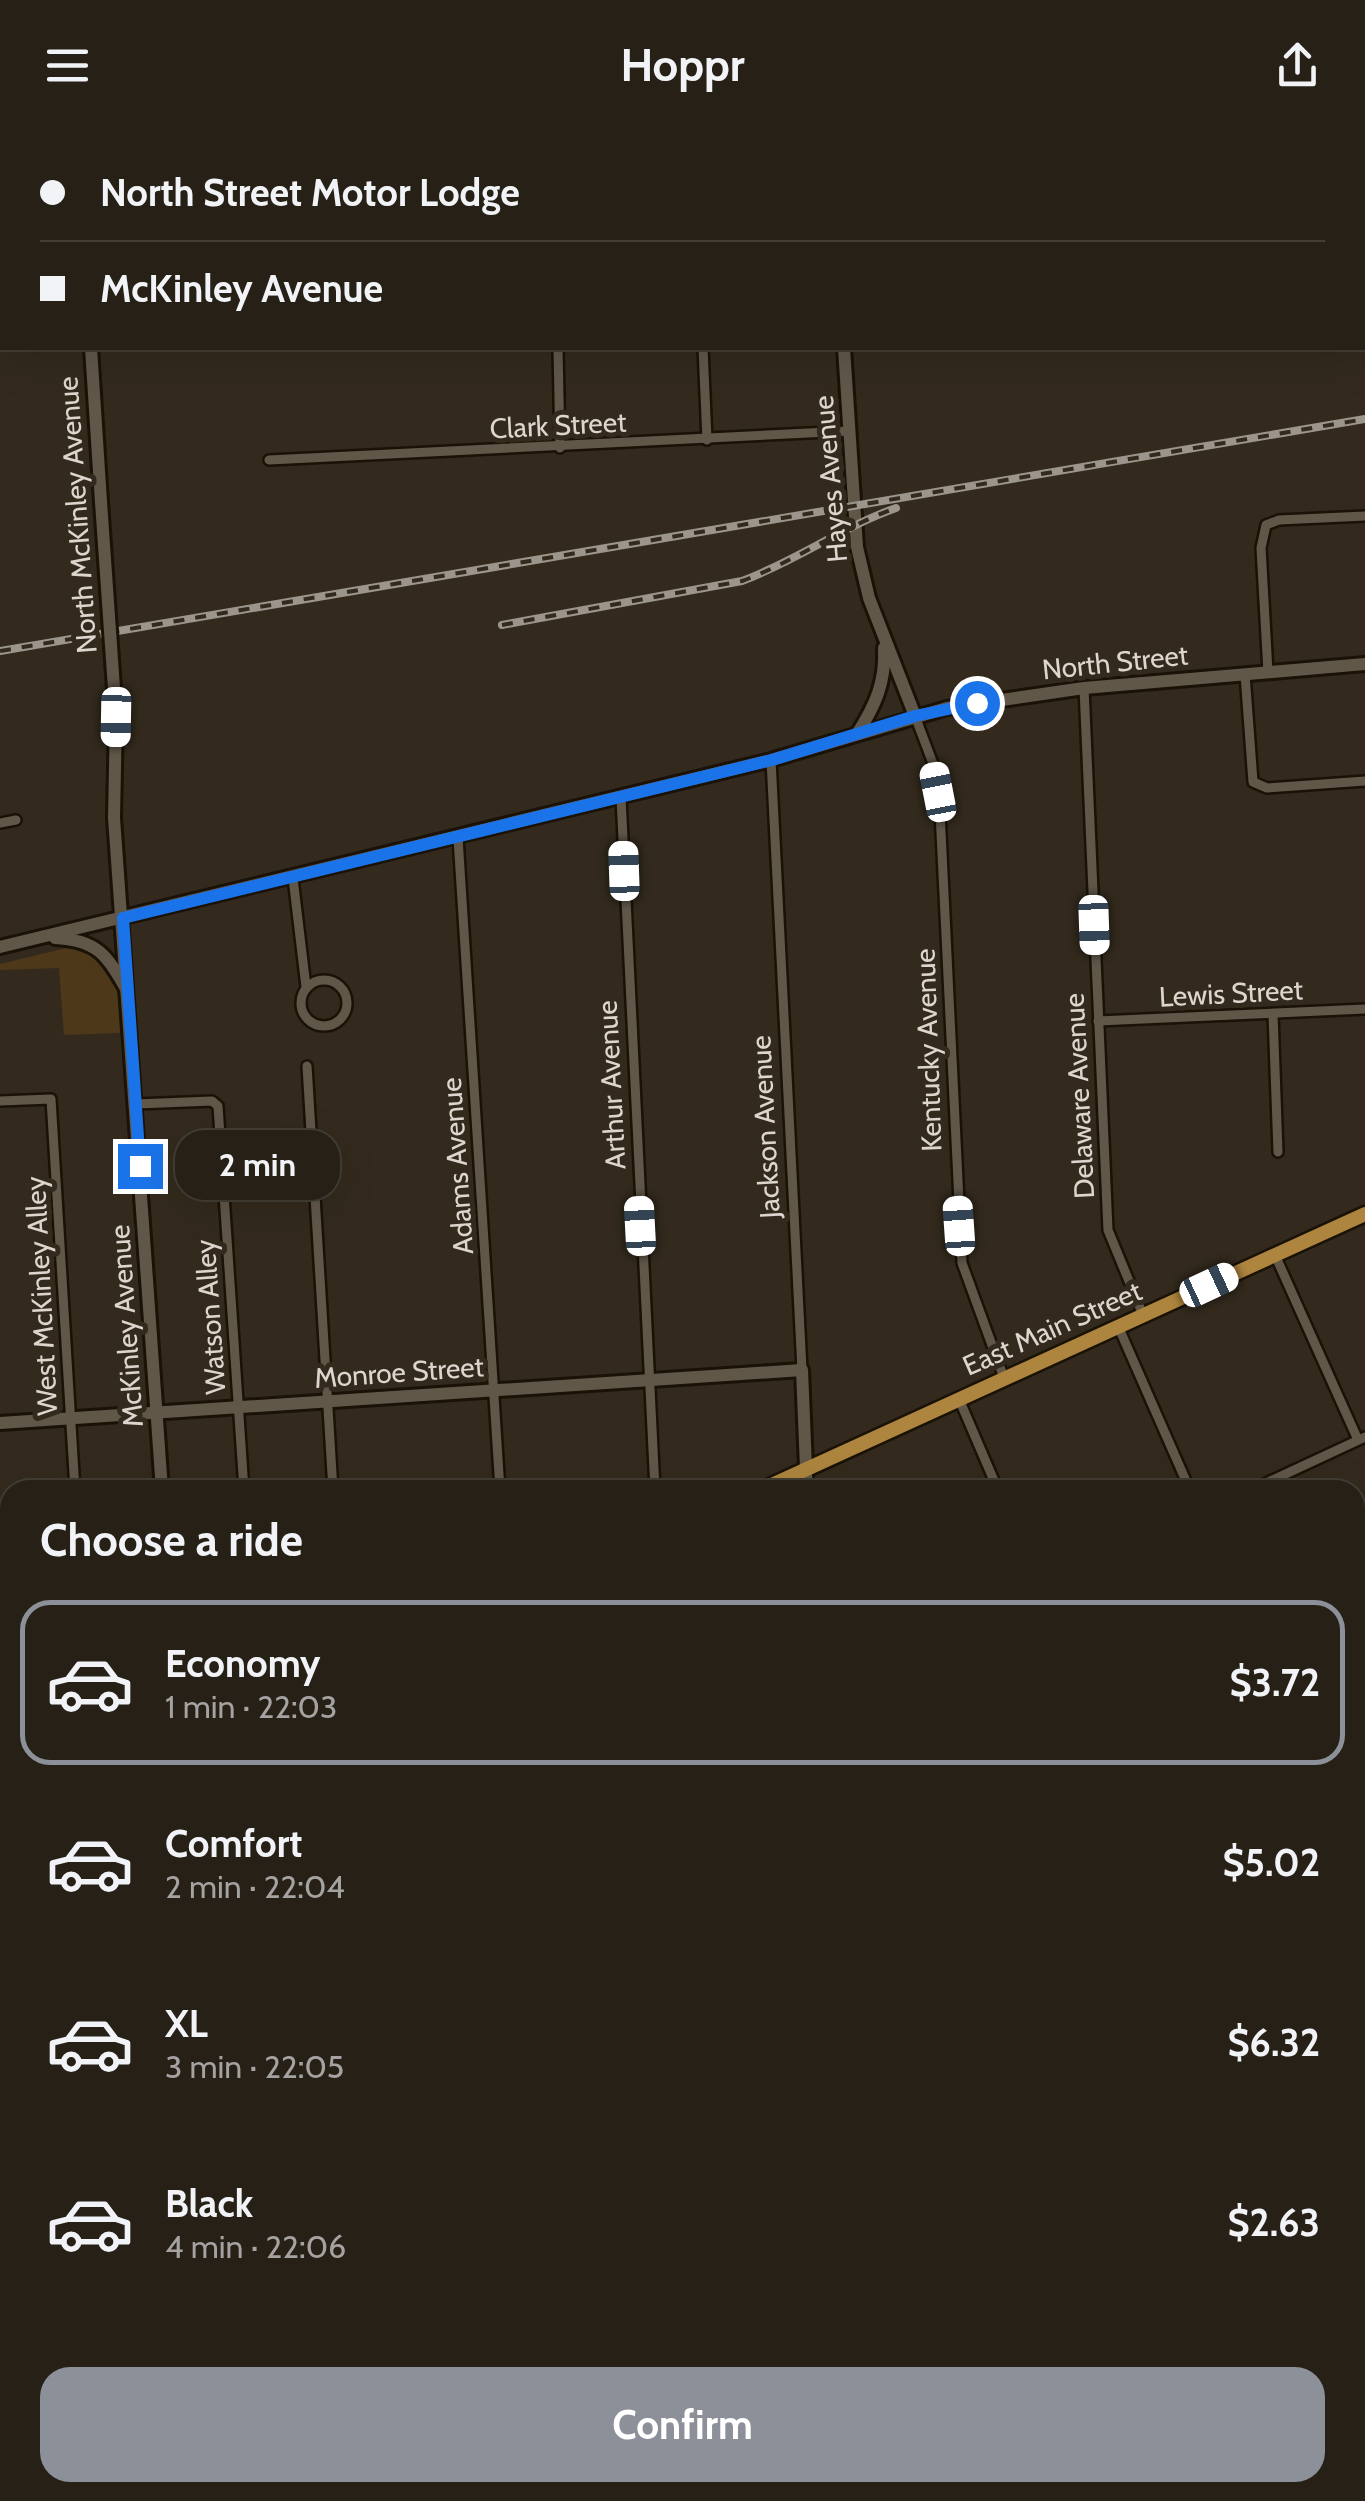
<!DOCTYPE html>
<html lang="en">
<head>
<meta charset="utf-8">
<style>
	:root { --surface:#262016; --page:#2e281f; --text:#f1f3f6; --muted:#a4a3a1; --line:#423e35; --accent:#8c9099 }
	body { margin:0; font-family:Cabin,sans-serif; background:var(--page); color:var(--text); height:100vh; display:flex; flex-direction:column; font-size:38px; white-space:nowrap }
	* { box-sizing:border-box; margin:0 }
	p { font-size:32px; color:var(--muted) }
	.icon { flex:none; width:55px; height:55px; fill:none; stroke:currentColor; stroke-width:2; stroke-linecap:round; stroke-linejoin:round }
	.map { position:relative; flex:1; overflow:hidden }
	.drawer { position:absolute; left:0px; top:1350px; width:1365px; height:1022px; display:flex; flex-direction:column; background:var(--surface); border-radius:30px 30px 0 0; box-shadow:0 10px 40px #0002,0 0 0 2px var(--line) }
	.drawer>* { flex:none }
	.guide { position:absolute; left:0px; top:0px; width:1365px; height:220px; box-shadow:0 10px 40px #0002,0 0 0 2px var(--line); display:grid; align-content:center; height:220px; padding:0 40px; background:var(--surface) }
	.end { position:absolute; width:45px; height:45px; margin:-22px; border:12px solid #1a73e8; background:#fff; box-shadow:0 0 0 5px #fff }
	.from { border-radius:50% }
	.bubble { position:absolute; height:70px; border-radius:30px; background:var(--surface); box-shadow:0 10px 40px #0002,0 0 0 2px var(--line); font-size:32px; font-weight:800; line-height:70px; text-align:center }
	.car { position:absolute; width:30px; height:60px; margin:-30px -15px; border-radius:12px; box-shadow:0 0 8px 2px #0007; background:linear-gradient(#fff 24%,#345 0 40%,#fff 0 76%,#345 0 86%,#fff 0) }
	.guide b { display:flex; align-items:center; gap:35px; height:95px; font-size:38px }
	.guide b+b { border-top:2px solid var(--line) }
	.guide i { width:25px; height:25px; background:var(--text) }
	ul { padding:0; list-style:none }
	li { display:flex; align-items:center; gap:30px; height:165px; margin:0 20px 15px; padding:0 20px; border:5px solid transparent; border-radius:30px }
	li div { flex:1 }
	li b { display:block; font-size:38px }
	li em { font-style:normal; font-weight:800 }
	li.on { border-color:var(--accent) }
	li>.icon { width:90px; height:90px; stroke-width:1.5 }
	h2 { padding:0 40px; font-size:45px; line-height:120px }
	.cta { display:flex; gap:20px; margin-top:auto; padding:20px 40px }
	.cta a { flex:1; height:115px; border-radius:30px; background:var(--accent); color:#fff; font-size:40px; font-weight:800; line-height:115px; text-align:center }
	header { display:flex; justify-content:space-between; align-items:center; height:130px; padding:0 40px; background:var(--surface); font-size:45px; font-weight:800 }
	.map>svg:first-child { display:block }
	.built { fill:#3c301d }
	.green { fill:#4d3919 }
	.forest { fill:#78613c }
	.water { fill:#8b734e }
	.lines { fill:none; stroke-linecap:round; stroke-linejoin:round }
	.stream { stroke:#8b734e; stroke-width:4 }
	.street-casing { stroke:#1a1207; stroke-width:14 }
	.secondary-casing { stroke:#1a1207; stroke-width:18 }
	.primary-casing { stroke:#1a1207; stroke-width:19 }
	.street { stroke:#615749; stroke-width:9 }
	.secondary { stroke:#615749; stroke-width:12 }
	.primary { stroke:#ad853e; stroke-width:14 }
	.rail-casing { stroke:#9c958b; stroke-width:8 }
	.rail { stroke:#332a1d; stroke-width:4; stroke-dasharray:11; stroke-linecap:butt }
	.secondary-bridge-casing { stroke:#1a1207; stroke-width:18; stroke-linecap:butt }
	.secondary-bridge { stroke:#615749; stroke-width:12 }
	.route { stroke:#1a73e8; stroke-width:12 }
	.labels { text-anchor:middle; stroke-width:10; stroke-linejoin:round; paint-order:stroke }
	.street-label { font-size:28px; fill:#dcd6ce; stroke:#332a1d }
</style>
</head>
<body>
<header><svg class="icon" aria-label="menu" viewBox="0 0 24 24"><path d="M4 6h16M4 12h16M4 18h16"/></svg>Hoppr<svg class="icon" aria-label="share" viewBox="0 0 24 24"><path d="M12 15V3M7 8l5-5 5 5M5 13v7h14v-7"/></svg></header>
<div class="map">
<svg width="1365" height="2371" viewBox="0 0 1365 2371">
	<rect width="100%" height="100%" fill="#332a1d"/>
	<!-- built -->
	<path class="built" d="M0,2171L10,2178V2362L110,2363L114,2371H0Z"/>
	<!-- green -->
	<path class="green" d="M79,815L116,841L120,903L64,905L59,838L0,840V834Z"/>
	<!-- forest -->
	<g class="forest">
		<path d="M1365,2064V2313L1355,2310V2073Z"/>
		<path d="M880,2362H981V2363L974,2371H866Z"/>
		<path d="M1061,2362H1317L1320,2371H1054Z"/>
	</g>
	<!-- water -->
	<g class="water">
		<path d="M1365,1844V2064L1355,2073V1847Z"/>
		<path d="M313,2362H879L880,2363L866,2371H292Z"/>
	</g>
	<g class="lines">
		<!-- stream -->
		<path class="stream" d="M1362,164L1365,163"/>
		<!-- street casing -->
		<g class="street-casing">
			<g id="street">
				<path d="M251,0V2"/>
				<path d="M397,0V2"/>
				<path d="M690,0V2"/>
				<path d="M957,0V2"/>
				<path d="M1082,0V2"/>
				<path d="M1206,0V2"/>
				<path d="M541,2V0"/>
				<path d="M1362,148H1365"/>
				<path d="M558,218L560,318"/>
				<path d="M703,218L707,310"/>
				<path d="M269,330L849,301"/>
				<path d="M1268,542L1261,418L1266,395L1279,390L1365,386"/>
				<path d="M1245,544L1253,652L1267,658L1365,651"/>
				<path d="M1084,558L1108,1100L1143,1185"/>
				<path d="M915,586L932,631L940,682L962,1133L1004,1248"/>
				<path d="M771,630L802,1240"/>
				<path d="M621,668L655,1360"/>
				<path d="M0,693L16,690"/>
				<path d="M458,708L500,1360"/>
				<path d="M293,748L306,857"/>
				<circle cx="324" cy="873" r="23"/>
				<path d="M1273,884L1278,1022"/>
				<path d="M1098,891L1365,879"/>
				<path d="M307,936L333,1360"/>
				<path d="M0,971L51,969L75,1360"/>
				<path d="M136,974L212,971L218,976L244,1360"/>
				<path d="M1275,1125L1358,1310"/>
				<path d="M1118,1196L1190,1360"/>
				<path d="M959,1269L998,1360"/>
				<path d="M806,1338L810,1360"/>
				<path d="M1251,1360L1365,1307"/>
				<path d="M1355,1477L1365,1473"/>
				<path d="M1355,1652L1365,1648"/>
				<path d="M0,1659L10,1767"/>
				<path d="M0,2100L10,2106"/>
				<path d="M0,2171L10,2178"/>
			</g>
		</g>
		<!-- secondary casing -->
		<g class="secondary-casing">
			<g id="secondary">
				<path d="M80,0V2"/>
				<path d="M831,0V2"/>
				<path d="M1261,2L1312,0"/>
				<path d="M0,64H2"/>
				<path d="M91,218L101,372"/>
				<path d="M844,218L857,417L869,468L915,586"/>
				<path d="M116,587L114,688L162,1360"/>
				<path d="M857,604C875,576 886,552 884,518"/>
				<path d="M55,808C96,810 107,824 126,859"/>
				<path d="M0,817L771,630L947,578L1084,558L1365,534"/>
				<path d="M0,1293L802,1240L806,1338"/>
			</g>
		</g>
		<!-- primary casing -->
		<g class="primary-casing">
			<g id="primary">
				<path d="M761,1360L1365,1084"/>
				<path d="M0,1808L10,1802"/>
				<path d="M0,1825L10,1819"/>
				<path d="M218,2362L219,2371"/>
				<path d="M235,2362L236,2371"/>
			</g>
		</g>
		<!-- street -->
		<use href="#street" class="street"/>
		<!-- secondary -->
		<use href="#secondary" class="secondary"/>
		<!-- primary -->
		<use href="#primary" class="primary"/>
		<!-- rail casing -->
		<g class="rail-casing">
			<g id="rail">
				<path d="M502,495L742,451C796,431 842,397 896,378"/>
				<path d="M0,521L1365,289"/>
			</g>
		</g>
		<!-- rail -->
		<use href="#rail" class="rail"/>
		<!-- secondary-bridge casing -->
		<g class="secondary-bridge-casing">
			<path id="secondary-bridge" d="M101,372L116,587"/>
		</g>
		<!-- secondary-bridge -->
		<use href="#secondary-bridge" class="secondary-bridge"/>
	</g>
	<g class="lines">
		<!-- route -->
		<path class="route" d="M140,1036L123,788L772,630L915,586L977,573"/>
	</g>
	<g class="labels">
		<!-- street labels -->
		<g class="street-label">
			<text transform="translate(558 295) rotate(-3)" y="10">Clark Street</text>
			<text transform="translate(830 349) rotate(-95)" y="10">Hayes Avenue</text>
			<text transform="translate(77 385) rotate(-94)" y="10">North McKinley Avenue</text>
			<text transform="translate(1115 532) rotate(-6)" y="10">North Street</text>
			<text transform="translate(1231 863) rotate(-3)" y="10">Lewis Street</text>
			<text transform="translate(928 920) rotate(-92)" y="10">Kentucky Avenue</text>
			<text transform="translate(611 955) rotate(-93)" y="10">Arthur Avenue</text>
			<text transform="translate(1079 966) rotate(-93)" y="10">Delaware Avenue</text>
			<text transform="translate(765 997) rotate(-93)" y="10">Jackson Avenue</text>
			<text transform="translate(457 1036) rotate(-94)" y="10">Adams Avenue</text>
			<text transform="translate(41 1166) rotate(-93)" y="10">West McKinley Alley</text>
			<text transform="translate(210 1187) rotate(-94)" y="10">Watson Alley</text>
			<text transform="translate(126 1196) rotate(-94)" y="10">McKinley Avenue</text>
			<text transform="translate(1052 1198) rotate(-24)" y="10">East Main Street</text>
			<text transform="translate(399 1242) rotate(-4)" y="10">Monroe Street</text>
		</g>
	</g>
</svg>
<i class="end from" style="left:977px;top:573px"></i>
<i class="end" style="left:140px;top:1036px"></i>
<div class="bubble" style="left:175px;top:1000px;width:165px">2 min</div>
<i class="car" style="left:116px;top:587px;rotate:181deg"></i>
<i class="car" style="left:938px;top:662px;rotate:349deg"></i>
<i class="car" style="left:624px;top:741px;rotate:358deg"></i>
<i class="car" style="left:1094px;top:795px;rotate:178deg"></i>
<i class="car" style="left:640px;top:1096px;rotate:357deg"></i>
<i class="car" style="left:959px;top:1096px;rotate:356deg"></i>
<i class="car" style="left:1209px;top:1155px;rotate:65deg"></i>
<div class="guide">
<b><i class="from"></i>North Street Motor Lodge</b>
<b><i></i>McKinley Avenue</b>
</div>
<section class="drawer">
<h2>Choose a ride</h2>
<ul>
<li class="on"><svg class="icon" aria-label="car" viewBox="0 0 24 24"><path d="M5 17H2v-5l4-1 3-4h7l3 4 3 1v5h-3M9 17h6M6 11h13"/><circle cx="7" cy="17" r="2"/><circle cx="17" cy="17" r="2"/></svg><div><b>Economy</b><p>1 min · 22:03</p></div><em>$3.72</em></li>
<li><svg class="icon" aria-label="car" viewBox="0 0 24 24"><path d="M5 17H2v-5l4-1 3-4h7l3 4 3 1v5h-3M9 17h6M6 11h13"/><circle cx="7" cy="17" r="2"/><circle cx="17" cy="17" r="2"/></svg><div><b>Comfort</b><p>2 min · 22:04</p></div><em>$5.02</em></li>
<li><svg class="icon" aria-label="car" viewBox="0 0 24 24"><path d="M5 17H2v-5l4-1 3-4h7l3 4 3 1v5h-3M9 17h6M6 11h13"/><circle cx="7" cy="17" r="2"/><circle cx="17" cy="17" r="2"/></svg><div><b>XL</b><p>3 min · 22:05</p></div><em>$6.32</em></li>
<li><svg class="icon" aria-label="car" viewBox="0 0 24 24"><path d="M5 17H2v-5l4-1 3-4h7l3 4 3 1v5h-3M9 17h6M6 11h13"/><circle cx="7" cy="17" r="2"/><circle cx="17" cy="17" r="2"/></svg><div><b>Black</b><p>4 min · 22:06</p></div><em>$2.63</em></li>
</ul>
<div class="cta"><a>Confirm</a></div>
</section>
</div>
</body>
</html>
